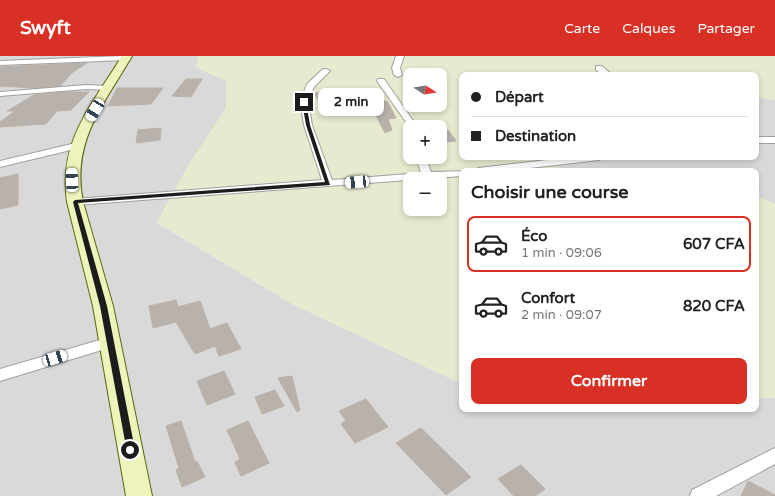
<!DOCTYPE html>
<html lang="fr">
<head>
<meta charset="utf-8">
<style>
	:root { --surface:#fff; --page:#f6f6f6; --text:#222; --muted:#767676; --line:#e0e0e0; --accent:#d93025 }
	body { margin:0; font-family:"Varela Round",sans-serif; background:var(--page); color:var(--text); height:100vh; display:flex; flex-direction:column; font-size:15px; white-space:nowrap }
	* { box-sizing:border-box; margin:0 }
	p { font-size:13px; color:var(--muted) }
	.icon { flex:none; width:22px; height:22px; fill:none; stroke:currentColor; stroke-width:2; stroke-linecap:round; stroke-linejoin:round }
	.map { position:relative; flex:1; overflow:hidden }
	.sheet { position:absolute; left:459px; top:112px; width:300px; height:244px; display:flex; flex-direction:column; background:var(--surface); border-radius:8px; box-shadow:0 2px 6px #0003 }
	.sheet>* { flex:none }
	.guide { position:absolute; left:459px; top:16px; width:300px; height:88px; border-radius:8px; box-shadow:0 2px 6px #0003; display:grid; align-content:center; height:88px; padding:0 12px; background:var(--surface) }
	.needle { width:26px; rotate:102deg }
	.tools { position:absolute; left:403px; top:12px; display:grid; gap:8px }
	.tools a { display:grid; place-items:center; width:44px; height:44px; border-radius:8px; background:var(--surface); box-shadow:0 2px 6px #0003; font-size:20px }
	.end { position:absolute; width:18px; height:18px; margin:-9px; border:5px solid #1c1c1c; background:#fff; box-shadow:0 0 0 2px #fff }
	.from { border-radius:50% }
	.bubble { position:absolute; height:28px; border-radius:8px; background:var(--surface); box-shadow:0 2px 6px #0003; font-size:13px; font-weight:700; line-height:28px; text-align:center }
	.car { position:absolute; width:12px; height:24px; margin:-12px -6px; border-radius:5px; box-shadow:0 0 3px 1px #0007; background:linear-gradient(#fff 24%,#345 0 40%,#fff 0 76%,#345 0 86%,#fff 0) }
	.guide b { display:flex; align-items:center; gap:14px; height:38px; font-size:15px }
	.guide b+b { border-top:1px solid var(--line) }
	.guide i { width:10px; height:10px; background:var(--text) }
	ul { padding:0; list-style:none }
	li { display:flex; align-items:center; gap:12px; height:56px; margin:0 8px 6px; padding:0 4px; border:2px solid transparent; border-radius:8px }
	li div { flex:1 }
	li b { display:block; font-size:15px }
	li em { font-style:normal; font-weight:700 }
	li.selected { border-color:var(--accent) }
	li>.icon { width:36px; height:36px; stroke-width:1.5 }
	h2 { padding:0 12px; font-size:18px; line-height:48px }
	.cta { display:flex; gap:8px; margin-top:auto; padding:8px 12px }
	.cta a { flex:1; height:46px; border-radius:8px; background:var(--accent); color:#fff; font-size:16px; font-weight:700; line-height:46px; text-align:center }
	header { display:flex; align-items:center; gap:24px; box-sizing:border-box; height:56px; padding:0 20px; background:var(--accent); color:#fff }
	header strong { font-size:19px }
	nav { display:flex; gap:22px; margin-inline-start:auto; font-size:14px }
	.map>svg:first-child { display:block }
	.residential { fill:#dad9d9 }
	.farmland { fill:#e7eacf; fill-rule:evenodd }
	.building { fill:#b9b2ac; stroke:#bcb1a6 }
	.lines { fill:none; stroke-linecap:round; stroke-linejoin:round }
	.street-casing { stroke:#a0a0a0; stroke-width:2 }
	.secondary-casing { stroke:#5a680e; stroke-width:2 }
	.street { fill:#fff; fill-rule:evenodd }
	.secondary { fill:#edf3ba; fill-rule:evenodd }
	.route { fill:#1c1c1c }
</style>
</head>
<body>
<header>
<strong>Swyft</strong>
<nav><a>Carte</a><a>Calques</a><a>Partager</a></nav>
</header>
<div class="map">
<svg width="775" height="440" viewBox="0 0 775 440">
	<rect width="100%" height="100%" fill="#ece9e2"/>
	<!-- residential -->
	<g class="residential">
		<path d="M0,0H198L196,11L226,25V52L188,110L157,167L292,248L462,328V353H756V342H775V440H0Z"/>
		<path d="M756,41L775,44V148L756,140V115H581L541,109L535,101H756Z"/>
	</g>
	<!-- farmland -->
	<g class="farmland">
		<path d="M198,0H775V44L756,41V19H462V101H535L541,109L581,115H462V328L292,248L157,166L188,110L226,52V25L196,11ZM410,19H440V49H410ZM410,71H440V101H410ZM410,123H440V153H410Z"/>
		<path d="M756,140L775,148V342H756Z"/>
	</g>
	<!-- building -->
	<g class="building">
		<path d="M87,7L73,16L60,30L34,32L0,30V11Z"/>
		<path d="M186,23H202L191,41L172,40Z"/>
		<path d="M117,32H163L151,48L108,50Z"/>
		<path d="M336,34L346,52L324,54L314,37Z"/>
		<path d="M65,36H89L71,54L57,55L46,68L0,71V66L15,55H7L34,39Z"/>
		<path d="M387,45L396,62L388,63L392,74L385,77L369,46Z"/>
		<path d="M161,72L160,84L136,87L138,74Z"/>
		<path d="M448,74L456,85L440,86V75Z"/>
		<path d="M18,118V149L0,153V122Z"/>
		<path d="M176,244L178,251L200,245L210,273L227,267L241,293L219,300L215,290L195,298L176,266L153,272L149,250Z"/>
		<path d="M224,315L235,338L207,349L197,325Z"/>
		<path d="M292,320L300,354L297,356L278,322Z"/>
		<path d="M275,334L284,350L262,358L255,341Z"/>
		<path d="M366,343L388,371L355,387L341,368L346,365L339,355Z"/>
		<path d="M181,365L195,406L197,405L205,421L182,431L176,414L179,412L166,370Z"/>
		<path d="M248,365L269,407L241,420L235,406L240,403L227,374Z"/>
		<path d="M421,372L471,421L446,439L396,387Z"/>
		<path d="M521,409L545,433L535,440H514L498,423Z"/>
		<path d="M748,425L775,439V440H741Z"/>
	</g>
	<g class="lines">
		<!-- street casing -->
		<g class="street-casing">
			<g id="street">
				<path d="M122,0L130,2L126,4L0,9V5Z"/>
				<path d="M396,0H404L400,12L402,19L398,21L394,19L392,12Z"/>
				<path d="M596,10H602L612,19H603L596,14Z"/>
				<path d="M323,13H326L330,15L314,31L308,46L312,69L332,124L421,117L416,101H426L431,116L466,115H462V120L75,149L69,146L75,143L322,124L304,69L300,46L307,28Z"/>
				<path d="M378,23H384L414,66L415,71H410V73H408L406,66L377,25Z"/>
				<path d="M86,29L108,30L112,32L108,34L86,33L0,40V36Z"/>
				<rect x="756" y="81" width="19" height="6"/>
				<path d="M76,87L79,88L81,90L79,92L0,111V105Z"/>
				<path d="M573,101H604L599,104L504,115H473L478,112Z"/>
				<path d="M110,281L115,282L117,286L115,290L0,325V313Z"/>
				<path d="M775,392V408L716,440H690L692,434Z"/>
			</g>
		</g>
		<!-- secondary casing -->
		<g class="secondary-casing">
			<path id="secondary" d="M122,0H132C103,50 71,85 83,146L113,250L152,440H126L93,250L67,146C58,85 92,49 122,0Z"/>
		</g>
		<!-- street -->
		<use href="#street" class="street"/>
		<!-- secondary -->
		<use href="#secondary" class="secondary"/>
	</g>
	<!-- route -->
	<path class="route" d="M304,45L306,46L310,69L330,129L78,147L107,250L135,394L130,398L127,396L100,250L73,146L75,144L325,126L306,69L302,46Z"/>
</svg>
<div class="tools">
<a><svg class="needle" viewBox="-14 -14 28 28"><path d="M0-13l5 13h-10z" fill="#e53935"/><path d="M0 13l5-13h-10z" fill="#767676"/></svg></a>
<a>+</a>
<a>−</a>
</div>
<i class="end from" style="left:130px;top:394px"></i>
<i class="end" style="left:304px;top:46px"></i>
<div class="bubble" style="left:318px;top:32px;width:66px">2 min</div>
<i class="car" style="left:95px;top:54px;rotate:211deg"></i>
<i class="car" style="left:72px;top:124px;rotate:358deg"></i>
<i class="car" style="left:357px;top:126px;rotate:265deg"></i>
<i class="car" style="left:55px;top:302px;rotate:73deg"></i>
<div class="guide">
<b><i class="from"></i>Départ</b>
<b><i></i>Destination</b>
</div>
<section class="sheet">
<h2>Choisir une course</h2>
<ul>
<li class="selected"><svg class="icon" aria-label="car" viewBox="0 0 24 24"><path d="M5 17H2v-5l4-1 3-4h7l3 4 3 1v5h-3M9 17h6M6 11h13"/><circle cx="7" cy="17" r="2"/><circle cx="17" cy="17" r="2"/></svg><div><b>Éco</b><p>1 min · 09:06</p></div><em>607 CFA</em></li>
<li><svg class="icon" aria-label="car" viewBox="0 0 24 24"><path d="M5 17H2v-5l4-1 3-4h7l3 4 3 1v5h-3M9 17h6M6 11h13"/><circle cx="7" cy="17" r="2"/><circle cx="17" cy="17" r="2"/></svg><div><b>Confort</b><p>2 min · 09:07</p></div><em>820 CFA</em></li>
</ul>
<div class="cta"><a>Confirmer</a></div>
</section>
</div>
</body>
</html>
